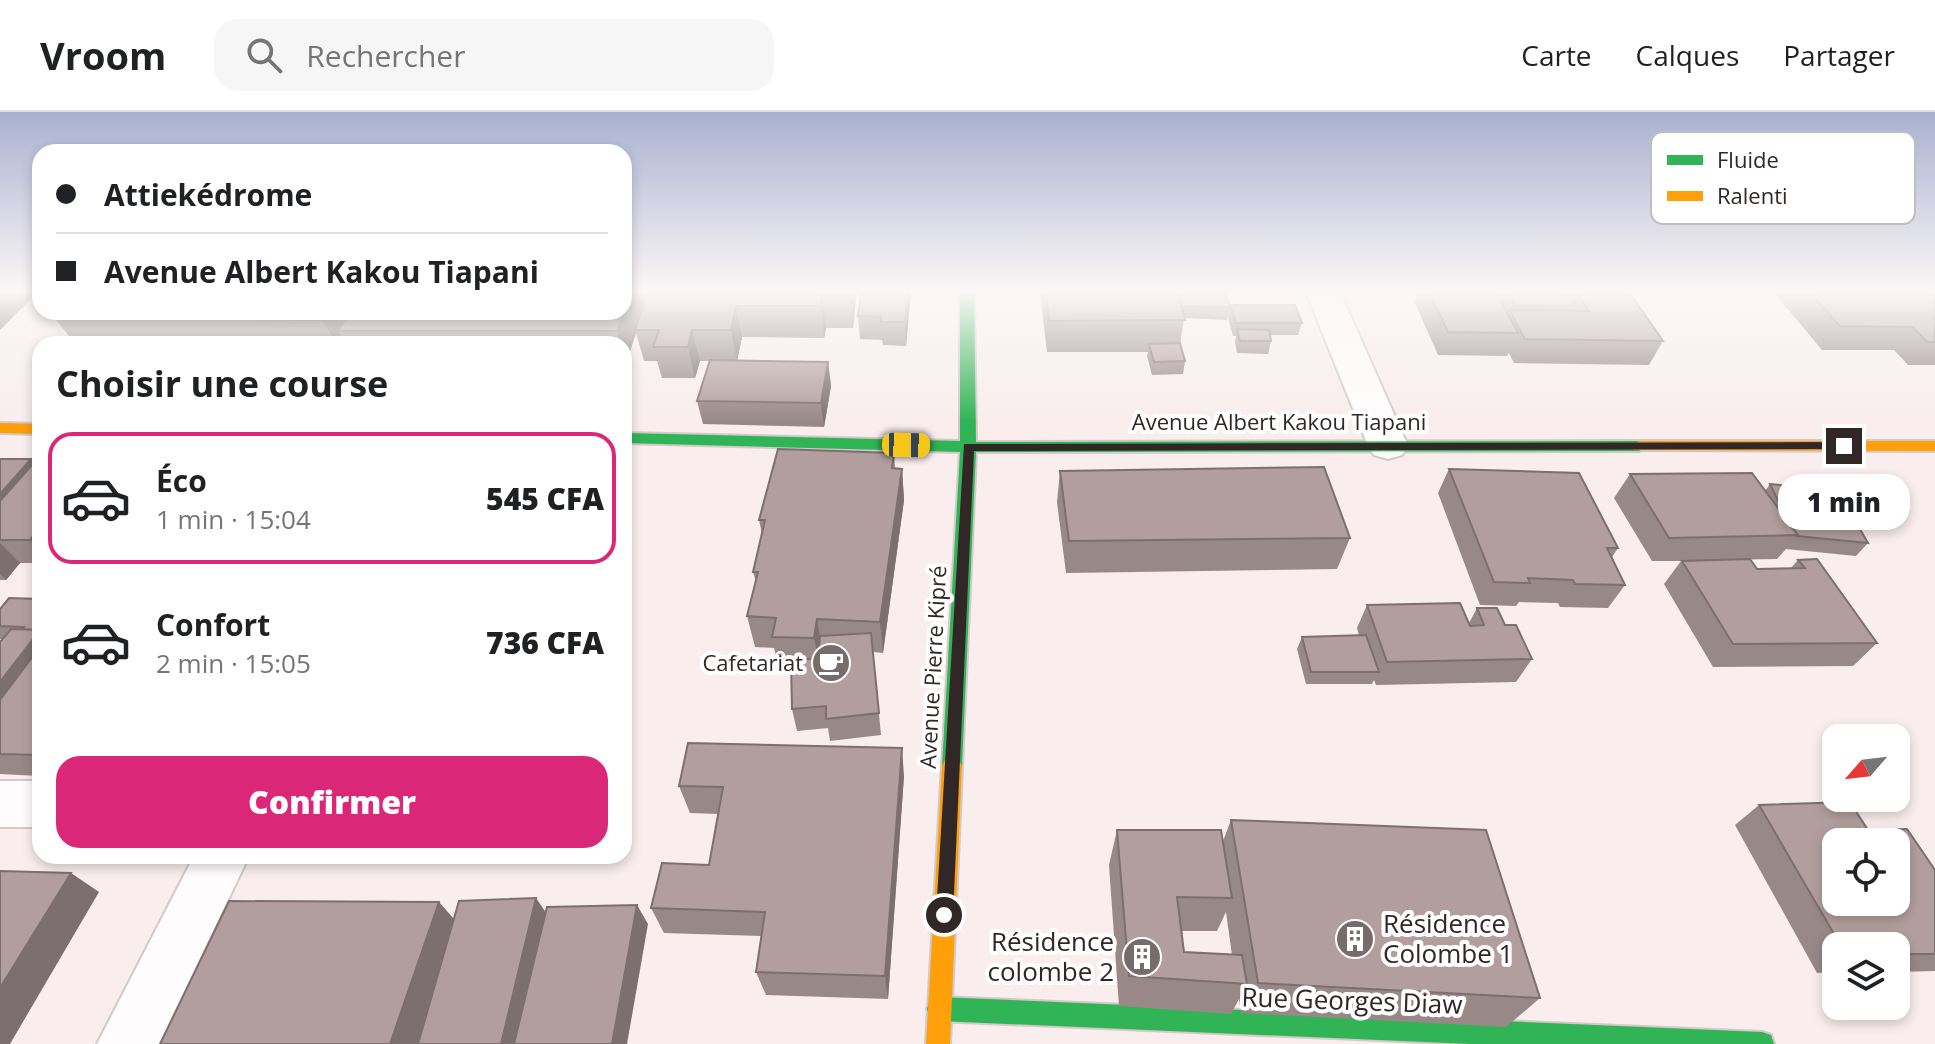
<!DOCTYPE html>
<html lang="fr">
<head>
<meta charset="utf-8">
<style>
	:root { --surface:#fff; --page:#f6f6f6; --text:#202124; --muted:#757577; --line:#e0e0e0; --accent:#db2777 }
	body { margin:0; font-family:"Open Sans",sans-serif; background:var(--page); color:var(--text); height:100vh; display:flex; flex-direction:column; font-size:30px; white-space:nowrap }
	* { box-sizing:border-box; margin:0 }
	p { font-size:26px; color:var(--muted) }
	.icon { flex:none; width:44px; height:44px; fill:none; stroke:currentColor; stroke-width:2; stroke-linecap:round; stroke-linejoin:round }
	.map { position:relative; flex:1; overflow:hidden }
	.drawer { position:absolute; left:32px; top:224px; width:600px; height:528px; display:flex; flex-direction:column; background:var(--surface); border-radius:24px; box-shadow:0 4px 12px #0003 }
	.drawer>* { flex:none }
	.top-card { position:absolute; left:32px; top:32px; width:600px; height:176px; border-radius:24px; box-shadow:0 4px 12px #0003; display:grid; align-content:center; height:176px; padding:0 24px; background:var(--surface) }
	.needle { width:52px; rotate:242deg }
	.tools { position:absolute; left:1822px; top:612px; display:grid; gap:16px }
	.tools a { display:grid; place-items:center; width:88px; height:88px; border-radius:16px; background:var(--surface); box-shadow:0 4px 12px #0003; font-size:40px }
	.end { position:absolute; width:36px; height:36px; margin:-18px; border:10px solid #312727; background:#fff; box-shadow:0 0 0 4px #fff }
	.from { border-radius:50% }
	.bubble { position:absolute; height:56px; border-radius:24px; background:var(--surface); box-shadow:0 4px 12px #0003; font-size:26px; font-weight:800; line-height:56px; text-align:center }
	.car { position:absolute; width:24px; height:48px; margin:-24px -12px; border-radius:10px; box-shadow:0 0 6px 2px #0007; background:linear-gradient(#f5c518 24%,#345 0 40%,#f5c518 0 76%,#345 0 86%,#f5c518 0) }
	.top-card b { display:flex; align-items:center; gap:28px; height:76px; font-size:30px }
	.top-card b+b { border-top:2px solid var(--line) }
	.top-card i { width:20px; height:20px; background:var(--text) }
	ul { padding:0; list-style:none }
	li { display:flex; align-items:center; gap:24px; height:132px; margin:0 16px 12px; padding:0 8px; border:4px solid transparent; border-radius:24px }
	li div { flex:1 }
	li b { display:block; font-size:30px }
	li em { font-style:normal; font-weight:800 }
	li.current { border-color:var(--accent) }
	li>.icon { width:72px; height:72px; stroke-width:1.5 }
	h2 { padding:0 24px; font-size:36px; line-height:96px }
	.primary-button { display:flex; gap:16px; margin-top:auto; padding:16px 24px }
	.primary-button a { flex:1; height:92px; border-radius:24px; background:var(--accent); color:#fff; font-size:32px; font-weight:800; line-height:92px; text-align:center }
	header { display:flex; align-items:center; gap:48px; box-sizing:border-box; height:112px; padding:0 40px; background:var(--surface); border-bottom:2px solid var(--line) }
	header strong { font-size:38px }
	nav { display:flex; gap:44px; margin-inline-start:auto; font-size:28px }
	.search { width:560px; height:72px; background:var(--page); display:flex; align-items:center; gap:20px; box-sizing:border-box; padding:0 28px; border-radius:24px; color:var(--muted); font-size:30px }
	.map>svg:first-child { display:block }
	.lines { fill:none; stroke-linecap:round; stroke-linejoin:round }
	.street-casing { stroke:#d3c9c8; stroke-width:4 }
	.fast-casing { stroke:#d3c9c8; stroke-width:4 }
	.slow-casing { stroke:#d3c9c8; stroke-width:4 }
	.street { fill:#fefcfc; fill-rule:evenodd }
	.fast { fill:#30b455; fill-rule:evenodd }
	.slow { fill:#ff9f0a; fill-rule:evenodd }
	.wall { fill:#988; fill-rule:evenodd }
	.shaded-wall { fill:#7d6f6f }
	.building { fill:#b29e9e; stroke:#7d6f6f; stroke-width:2; fill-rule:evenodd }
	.route { fill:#312727 }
	.labels { text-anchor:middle; stroke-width:8; stroke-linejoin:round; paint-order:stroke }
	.street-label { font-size:22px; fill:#312727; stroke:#fff }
	.poi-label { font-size:22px; fill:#312727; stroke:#fff; text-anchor:end }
	.near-poi-label { font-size:26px; fill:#312727; stroke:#fff; text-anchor:start }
	.near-street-label { font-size:26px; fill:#312727; stroke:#fff }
	.key { fill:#fff; stroke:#c1bebe; stroke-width:2 }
	.key-label { font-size:22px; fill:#312727 }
</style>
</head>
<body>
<header>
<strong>Vroom</strong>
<div class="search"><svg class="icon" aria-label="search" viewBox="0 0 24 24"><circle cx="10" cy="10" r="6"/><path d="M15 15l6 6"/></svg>Rechercher</div>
<nav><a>Carte</a><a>Calques</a><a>Partager</a></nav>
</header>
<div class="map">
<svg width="1935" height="932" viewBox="0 0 1935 932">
	<rect width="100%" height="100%" fill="#f9eded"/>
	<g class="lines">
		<!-- street casing -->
		<g class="street-casing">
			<g id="street">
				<path d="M1306,180H1340L1408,334L1402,343L1388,347L1374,343L1368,334Z"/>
				<rect x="0" y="669" width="40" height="46"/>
				<path d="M194,744H249L159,932H97Z"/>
			</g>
		</g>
		<!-- fast casing -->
		<g class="fast-casing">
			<g id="fast">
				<path d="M960,180H974L976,330L1639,329L1647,334L1639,339L976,340L962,654L959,660L952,663L945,660L942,654L960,340L624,331V321L960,329Z"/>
				<path d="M939,885L1762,920L1771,923L1774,932H1471L939,909L930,906L927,897L930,888Z"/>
			</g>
		</g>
		<!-- slow casing -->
		<g class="slow-casing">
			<g id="slow">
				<path d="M0,311L40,312V322L0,321Z"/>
				<path d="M1639,329H1935V339L1633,338L1631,334Z"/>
				<path d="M952,645L959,648L962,654L950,932H926L942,654L945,648Z"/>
			</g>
		</g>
		<!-- street -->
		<use href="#street" class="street"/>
		<!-- fast -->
		<use href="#fast" class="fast"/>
		<!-- slow -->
		<use href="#slow" class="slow"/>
	</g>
	<!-- wall -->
	<g class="wall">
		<path d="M911,180L906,234L883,233L882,228L860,227L858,204Z"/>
		<path d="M1040,180H1226L1230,195L1227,208L1184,206L1180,232L1185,249L1183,262L1152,263L1147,244L1148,240H1047Z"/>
		<path d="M1419,180H1629L1663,229L1649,253L1514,251L1509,241L1507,244L1438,243L1415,191Z"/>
		<path d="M1779,180H1933L1935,182V253H1908L1894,238H1822L1777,184Z"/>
		<path d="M647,182L856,185L853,216H826L824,226L742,225L737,249L828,250L831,274L824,315L703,312L697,289L709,249H700L695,266H662L657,249H644L636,221L626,251H624V232H75L54,205Z"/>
		<path d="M1230,193L1302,211L1298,223H1270L1271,229L1268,242L1237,241L1235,230L1236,224H1233L1228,206Z"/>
		<path d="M894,341L895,356L902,357L904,388L883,541L873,540L881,623L830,629L828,616L797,619L792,597L791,556L779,555L774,536L755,535L747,504L756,470L753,460L762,422L759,408Z"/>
		<path d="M0,347H31L37,353H40V451H20L6,468H0Z"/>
		<path d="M1449,357L1618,436L1612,445L1625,473L1608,496L1560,495L1558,491L1519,490L1516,494L1480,493L1438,381Z"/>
		<path d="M1060,359L1350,426L1337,457L1066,461L1057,390Z"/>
		<path d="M1630,362L1765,379L1770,372L1868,431L1856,444L1786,437L1777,447L1714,448L1757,457L1791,456L1798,448L1877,531L1853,554L1713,555L1664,472L1681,449H1652L1614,386Z"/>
		<path d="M40,487V664L0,662V529L3,527H0V497Z"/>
		<path d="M1367,493L1469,511L1477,496L1505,513L1532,547L1516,570L1376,573L1374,568L1372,572H1306L1297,537L1302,525L1359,523L1357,516Z"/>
		<path d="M904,664L888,887L766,883L756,860L761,824L664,821L651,796L709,753L718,702L690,701L679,674Z"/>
		<path d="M1759,693L1935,758V859L1896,860V834H1836V860L1817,861L1735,713Z"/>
		<path d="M1231,708L1540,886L1506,915L1241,901L1239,887L1231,902L1119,894L1109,753L1117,718L1223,729ZM1226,800L1232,843L1184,840L1182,819H1217Z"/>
	</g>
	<!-- shaded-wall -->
	<g class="shaded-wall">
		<path d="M0,180H38L0,218Z"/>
		<path d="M631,180H647L648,186L635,218L636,221L626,251L624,242V232H621L617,219Z"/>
		<path d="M850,180H856V185L853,216Z"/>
		<path d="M908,180H911L906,234L905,210Z"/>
		<path d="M822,184L826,216L824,226L821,194Z"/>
		<path d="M736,194L742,225L737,249L731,218Z"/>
		<path d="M329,200H366L338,219L345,232H336L323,208Z"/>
		<path d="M692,218L700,249L695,266L688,235Z"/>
		<path d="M828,250L831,274L824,315L821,291Z"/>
		<path d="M31,347L40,357L0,428V382Z"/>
		<path d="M902,357L904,388L883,541L880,510Z"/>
		<path d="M40,416V439L30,428Z"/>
		<path d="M0,431L20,451L6,468L0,462Z"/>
		<path d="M817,507L822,538L820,557L814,526Z"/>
		<path d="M40,519V574L0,629V570Z"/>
		<path d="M902,636L904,664L888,887L885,864Z"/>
		<path d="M71,761L99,780L10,932H0V876Z"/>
		<path d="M536,786L549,805L521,932H501Z"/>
		<path d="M439,790L461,815L423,932H390Z"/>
		<path d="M637,793L648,812L627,932H612Z"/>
	</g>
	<!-- building -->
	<g class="building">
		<path d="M624,180H631L624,200Z"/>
		<path d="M648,180H850V185L822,184L821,194H736L731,218H692L688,235H653L659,218H635Z"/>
		<path d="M861,180H908L905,210H881V205L858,204Z"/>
		<path d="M1046,180H1178L1185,208L1049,209Z"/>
		<path d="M1179,180H1226L1230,195L1181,194Z"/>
		<path d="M1429,180H1496L1518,221L1448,220Z"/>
		<path d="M1507,180H1566L1575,194L1515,193Z"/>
		<path d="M1576,180H1629L1663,229L1525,227L1509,198L1589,199Z"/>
		<path d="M1809,180H1933L1935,182V230H1927L1913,215L1840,214Z"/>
		<path d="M1230,193H1295L1302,211H1236Z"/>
		<path d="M59,200H329L323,208L54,205Z"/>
		<path d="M350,200H624L617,219H338Z"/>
		<path d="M1237,217L1269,218L1271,229H1240Z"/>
		<path d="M1180,231L1185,249L1154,250L1149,232Z"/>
		<path d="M710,248L828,250L821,291L697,289Z"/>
		<path d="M778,337L894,341L892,356L902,357L880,510L817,507L814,526L772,525L776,506L747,504L758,460H753L765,408H759Z"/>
		<path d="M0,347H31L0,382Z"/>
		<path d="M32,353H40V416L30,428H0V389Z"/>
		<path d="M1324,355L1350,426L1069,429L1060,359Z"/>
		<path d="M1449,357L1579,361L1618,436H1607L1625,473L1575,472L1573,468L1528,466L1530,471L1494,470Z"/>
		<path d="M1752,361L1798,423L1669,426L1630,362Z"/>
		<path d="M1770,372L1838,379L1868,431L1797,424L1798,423L1790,413Z"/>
		<path d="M1750,447L1757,457L1805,456L1798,448L1817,447L1877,531L1733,532L1682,449Z"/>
		<path d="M9,486L40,487V519L22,517L24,515L0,514V497Z"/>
		<path d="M1460,491L1470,514L1484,513L1477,496H1497L1505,513H1516L1532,547L1387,550L1367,493Z"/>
		<path d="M11,517L40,518L0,570V529H1Z"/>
		<path d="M871,521L879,601L826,607V594L792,597L791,549L818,546L820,524Z"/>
		<path d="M1366,523L1379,560H1311L1302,525Z"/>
		<path d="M40,535V643L0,642V588Z"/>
		<path d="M688,631L902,636L885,864L756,860L765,800L651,796L662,751L709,753L723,675L679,674Z"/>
		<path d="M1850,690L1868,718L1907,717L1935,758V842H1896V834H1841L1759,693ZM1836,730H1896V790H1836Z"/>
		<path d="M1231,708L1486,718L1540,886L1258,871Z"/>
		<path d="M1117,718H1221L1232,786L1177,785L1184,840L1242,843L1247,872L1129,864Z"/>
		<path d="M0,759L71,761L0,876Z"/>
		<path d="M536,786L501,932H418L459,789Z"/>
		<path d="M229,789L439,790L390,932H160Z"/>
		<path d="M637,793L612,932H514L547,795Z"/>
	</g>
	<!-- sky -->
	<linearGradient id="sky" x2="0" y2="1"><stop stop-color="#a9b1d1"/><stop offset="0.58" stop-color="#fcf7f7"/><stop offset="1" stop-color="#fcf7f7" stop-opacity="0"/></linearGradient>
	<rect width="1935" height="310" fill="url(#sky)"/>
	<!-- route -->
	<path class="route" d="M1844,330L1848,331V337L974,339L953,803L950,809H938L936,803L964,332Z"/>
	<!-- icons -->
	<defs>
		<g id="cafe-disc" transform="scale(2)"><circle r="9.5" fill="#776c6c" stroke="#fff"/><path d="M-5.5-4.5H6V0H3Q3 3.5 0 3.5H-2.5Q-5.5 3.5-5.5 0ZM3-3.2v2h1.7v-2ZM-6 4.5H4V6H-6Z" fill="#fff"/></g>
		<g id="building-disc" transform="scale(2)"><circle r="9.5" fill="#776c6c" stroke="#fff"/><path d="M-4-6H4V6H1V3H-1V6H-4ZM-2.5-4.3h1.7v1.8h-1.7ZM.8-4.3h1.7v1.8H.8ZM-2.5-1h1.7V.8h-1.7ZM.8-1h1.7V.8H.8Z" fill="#fff"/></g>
	</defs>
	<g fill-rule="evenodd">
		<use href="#cafe-disc" x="831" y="551"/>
		<use href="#building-disc" x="1355" y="827"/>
		<use href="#building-disc" x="1142" y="845"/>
	</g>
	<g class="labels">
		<!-- street labels -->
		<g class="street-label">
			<text x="1279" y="318">Avenue Albert Kakou Tiapani</text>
			<text transform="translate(933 555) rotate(-87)" y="8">Avenue Pierre Kipré</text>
		</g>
		<!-- poi labels -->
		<g class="poi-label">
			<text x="803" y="559">Cafetariat</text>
		</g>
		<!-- near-poi labels -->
		<g class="near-poi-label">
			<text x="1383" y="821">Résidence<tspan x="1383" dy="30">Colombe 1</tspan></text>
			<text x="1114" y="839" text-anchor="end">Résidence<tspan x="1114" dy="30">colombe 2</tspan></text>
		</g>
		<!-- near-street labels -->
		<g class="near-street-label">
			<text transform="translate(1352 889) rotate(2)" y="9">Rue Georges Diaw</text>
		</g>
	</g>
	<!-- legend -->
	<rect x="1651" y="20" width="264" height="92" rx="12" class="key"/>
	<rect x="1667" y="43" width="36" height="10" fill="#30b455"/>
	<rect x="1667" y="79" width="36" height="10" fill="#ff9f0a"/>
	<g class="key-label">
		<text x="1717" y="56">Fluide</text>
		<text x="1717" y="92">Ralenti</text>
	</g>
</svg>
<div class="tools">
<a><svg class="needle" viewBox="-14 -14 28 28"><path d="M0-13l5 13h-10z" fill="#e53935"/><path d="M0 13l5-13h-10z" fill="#757577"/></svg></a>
<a><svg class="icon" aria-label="locate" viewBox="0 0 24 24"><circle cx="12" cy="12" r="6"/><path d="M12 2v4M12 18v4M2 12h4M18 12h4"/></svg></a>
<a><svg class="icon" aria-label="layers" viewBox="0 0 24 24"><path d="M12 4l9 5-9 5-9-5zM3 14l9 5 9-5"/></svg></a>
</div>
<i class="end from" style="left:944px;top:803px"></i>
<i class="end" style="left:1844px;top:334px"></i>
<div class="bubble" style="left:1778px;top:362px;width:132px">1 min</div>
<i class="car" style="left:906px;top:333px;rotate:91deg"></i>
<div class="top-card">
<b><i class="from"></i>Attiekédrome</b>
<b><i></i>Avenue Albert Kakou Tiapani</b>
</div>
<section class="drawer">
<h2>Choisir une course</h2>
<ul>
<li class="current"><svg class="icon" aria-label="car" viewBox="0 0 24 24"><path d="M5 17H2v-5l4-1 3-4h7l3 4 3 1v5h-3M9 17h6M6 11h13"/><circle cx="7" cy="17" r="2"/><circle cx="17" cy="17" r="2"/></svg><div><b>Éco</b><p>1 min · 15:04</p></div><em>545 CFA</em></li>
<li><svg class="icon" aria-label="car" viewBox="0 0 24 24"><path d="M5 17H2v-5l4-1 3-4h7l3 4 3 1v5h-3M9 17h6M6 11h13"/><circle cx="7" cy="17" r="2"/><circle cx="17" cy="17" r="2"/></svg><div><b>Confort</b><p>2 min · 15:05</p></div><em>736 CFA</em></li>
</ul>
<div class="primary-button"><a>Confirmer</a></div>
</section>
</div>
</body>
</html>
